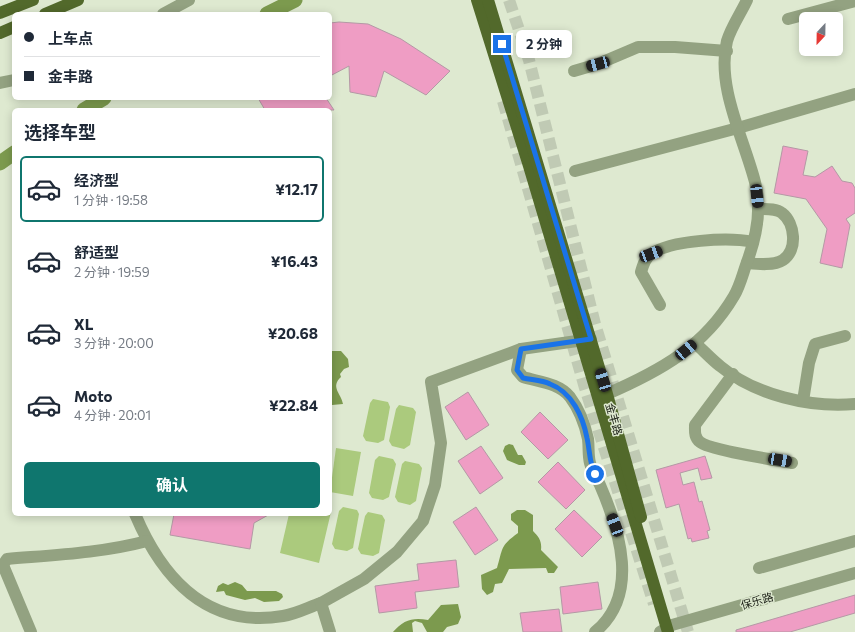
<!DOCTYPE html>
<html lang="zh">
<head>
<meta charset="utf-8">
<style>
	:root { --surface:#fff; --page:#f2f2f3; --text:#1f2937; --muted:#747a83; --line:#e0e1e3; --accent:#0f766e }
	body { margin:0; font-family:Commissioner,"Noto Sans SC",sans-serif; background:var(--page); color:var(--text); height:100vh; display:flex; flex-direction:column; font-size:15px; white-space:nowrap }
	* { box-sizing:border-box; margin:0 }
	p { font-size:13px; color:var(--muted) }
	.icon { flex:none; width:22px; height:22px; fill:none; stroke:currentColor; stroke-width:2; stroke-linecap:round; stroke-linejoin:round }
	.map { position:relative; flex:1; overflow:hidden }
	.panel { position:absolute; left:12px; top:108px; width:320px; height:408px; display:flex; flex-direction:column; background:var(--surface); border-radius:6px; box-shadow:0 2px 10px #0003 }
	.panel>* { flex:none }
	.guide { position:absolute; left:12px; top:12px; width:320px; height:88px; border-radius:6px; box-shadow:0 2px 10px #0003; display:grid; align-content:center; height:88px; padding:0 12px; background:var(--surface) }
	.needle { width:26px; rotate:202deg }
	.controls { position:absolute; left:799px; top:12px; display:grid; gap:8px }
	.controls a { display:grid; place-items:center; width:44px; height:44px; border-radius:6px; background:var(--surface); box-shadow:0 2px 10px #0003; font-size:20px }
	.end { position:absolute; width:18px; height:18px; margin:-9px; border:5px solid #1a73e8; background:#fff; box-shadow:0 0 0 2px #fff }
	.from { border-radius:50% }
	.bubble { position:absolute; height:28px; border-radius:6px; background:var(--surface); box-shadow:0 2px 10px #0003; font-size:13px; font-weight:700; line-height:28px; text-align:center }
	.car { position:absolute; width:12px; height:24px; margin:-12px -6px; border-radius:5px; box-shadow:0 0 3px 1px #0007; background:linear-gradient(#222 24%,#8ab4d8 0 40%,#222 0 76%,#8ab4d8 0 86%,#222 0) }
	.guide b { display:flex; align-items:center; gap:14px; height:38px; font-size:15px }
	.guide b+b { border-top:1px solid var(--line) }
	.guide i { width:10px; height:10px; background:var(--text) }
	ul { padding:0; list-style:none }
	li { display:flex; align-items:center; gap:12px; height:66px; margin:0 8px 6px; padding:0 4px; border:2px solid transparent; border-radius:6px }
	li div { flex:1 }
	li b { display:block; font-size:15px }
	li em { font-style:normal; font-weight:700 }
	li.current { border-color:var(--accent) }
	li>.icon { width:36px; height:36px; stroke-width:1.5 }
	h2 { padding:0 12px; font-size:18px; line-height:48px }
	.primary-button { display:flex; gap:8px; margin-top:auto; padding:8px 12px }
	.primary-button a { flex:1; height:46px; border-radius:6px; background:var(--accent); color:#fff; font-size:16px; font-weight:700; line-height:46px; text-align:center }
	.map>svg:first-child { display:block }
	.green { fill:#abca7d }
	.water { fill:#7c9a4e }
	.lines { fill:none; stroke-linecap:round; stroke-linejoin:round }
	.river { stroke:#7c9a4e; stroke-width:15 }
	.building { fill:#ef9dc4; stroke:#b499a5 }
	.major-tunnel { stroke:#c0cab4; stroke-width:12; stroke-dasharray:12 6; stroke-linecap:butt }
	.minor { stroke:#93a281; stroke-width:12 }
	.major { stroke:#52692b; stroke-width:12 }
	.route { stroke:#1a73e8; stroke-width:5 }
	.labels { text-anchor:middle; stroke-width:3; stroke-linejoin:round; paint-order:stroke }
	.street-label { font-size:11px; fill:#191d14; stroke:#dee9d0 }
</style>
</head>
<body>
<div class="map">
<svg width="855" height="632" viewBox="0 0 855 632">
	<rect width="100%" height="100%" fill="#dee9d0"/>
	<!-- green -->
	<g class="green">
		<path d="M373,399L388,402L390,407L384,440L378,443L366,441L363,436L370,403Z"/>
		<path d="M399,405L413,408L416,412L410,445L404,449L392,446L389,441L396,409Z"/>
		<path d="M336,448L361,452L353,496L330,492Z"/>
		<path d="M379,456L393,459L396,464L389,497L383,500L372,498L369,493L375,460Z"/>
		<path d="M405,461L419,464L422,468L416,501L410,505L398,502L395,497L402,464Z"/>
		<path d="M343,507L357,510L359,514L353,548L347,551L335,549L332,544L339,511Z"/>
		<path d="M330,512H331L319,563L280,553L289,514H330Z"/>
		<path d="M368,512L382,515L385,520L379,553L373,556L361,554L358,549L365,516Z"/>
	</g>
	<!-- water -->
	<g class="water">
		<path d="M330,351H341L348,359L349,367L344,369L340,374L341,377C330,387 341,393 343,404L332,405L330,410Z"/>
		<path d="M509,444L513,445L518,455H522L526,462L525,465H519L507,460L503,451L505,446Z"/>
		<path d="M517,510H525L533,515V531C539,537 542,541 541,550L558,567L554,573H548L546,568L509,569L502,583L495,584L493,592L487,595L482,589L481,575L497,568C503,548 500,546 518,533V526L511,520V514Z"/>
		<path d="M235,582L242,585L247,591H276L282,594L283,597L279,601L264,602L255,598L245,600L226,595L224,591L216,592L218,586L223,583L228,585Z"/>
		<path d="M458,604L461,617L458,624L447,627L443,632H427L422,623L415,621L412,623L413,632H386H393C403,620 413,617 428,620L441,605Z"/>
	</g>
	<g class="lines">
		<!-- river -->
		<g class="river">
			<path d="M267,14L295,0"/>
			<path d="M84,110L104,98"/>
			<path d="M0,163L14,153"/>
		</g>
	</g>
	<!-- building -->
	<g class="building">
		<path d="M339,22L368,24L401,39L450,71L426,95L384,71L376,97L350,92L349,66L330,76V23Z"/>
		<path d="M258,98H326L334,110H265Z"/>
		<path d="M783,146L808,151L803,175L815,177L832,166L842,181L852,183L855,188V213L846,219L850,225L842,268L820,263L827,229L806,199L774,193Z"/>
		<path d="M468,392L489,425L466,440L445,407Z"/>
		<path d="M540,412L568,440L548,459L521,432Z"/>
		<path d="M481,446L503,478L480,494L458,461Z"/>
		<path d="M705,456L712,478L701,480L698,468L680,473L683,485L694,482L699,502L702,501L710,530L707,531L709,538L692,542L691,538L688,539L679,504L666,508L656,470Z"/>
		<path d="M558,462L585,490L566,509L538,482Z"/>
		<path d="M476,507L498,540L475,555L453,522Z"/>
		<path d="M574,510L602,537L582,557L555,529Z"/>
		<path d="M174,514H270L254,523L250,549L170,535Z"/>
		<path d="M456,560L459,587L415,592L417,608L379,613L375,586L419,580L417,564Z"/>
		<path d="M598,582L602,609L563,614L560,587Z"/>
		<path d="M855,595V613L790,632H736V630Z"/>
		<path d="M559,609L562,632H523L520,613Z"/>
	</g>
	<g class="lines">
		<!-- major-tunnel -->
		<g class="major-tunnel">
			<path d="M509,0L529,60L595,324L688,632"/>
			<path d="M503,101L585,388L654,604"/>
		</g>
		<!-- minor -->
		<g class="minor">
			<path d="M163,14L189,0"/>
			<path d="M788,19L855,1"/>
			<path d="M574,71L598,64L638,47H675L727,51"/>
			<path d="M0,83L14,80"/>
			<path d="M575,171L738,128L855,94"/>
			<path d="M747,263C757,264 774,266 783,260C798,250 795,223 782,213C776,208 766,209 758,209"/>
			<path d="M660,305L641,272C643,265 645,258 651,254C671,240 729,237 753,242"/>
			<path d="M695,343C703,350 711,359 720,366C755,395 810,408 855,404"/>
			<path d="M521,349L517,370L523,377C539,382 559,383 570,397C579,409 585,425 588,439C589,447 588,456 590,463C592,471 597,478 600,485C620,531 640,595 595,632"/>
			<path d="M733,374L695,425C695,431 694,437 700,442C709,450 776,460 792,463"/>
			<path d="M607,394C660,371 704,347 734,296C740,286 743,273 747,262C756,238 762,208 755,182C744,139 716,86 727,41C731,27 741,13 747,0"/>
			<path d="M803,401L809,363L815,344L845,336"/>
			<path d="M135,514C162,578 207,629 283,616C296,614 309,607 321,603"/>
			<path d="M759,568L855,541"/>
			<path d="M31,632L3,565L7,559C54,555 102,553 147,541"/>
			<path d="M330,632L321,603L364,579L397,552L423,521L435,485L441,443L431,382L521,349L591,339"/>
			<path d="M660,632L672,625L855,573"/>
		</g>
		<!-- major -->
		<g class="major">
			<path d="M477,0L529,166L668,632"/>
			<path d="M488,0L607,394L641,517"/>
			<path d="M0,13L33,0"/>
			<path d="M45,14L78,0"/>
			<path d="M0,33L14,27"/>
		</g>
	</g>
	<g class="lines">
		<!-- route -->
		<path class="route" d="M502,44L591,339L521,349L517,370L523,378C532,380 542,380 550,384C572,392 583,417 587,438C590,451 589,462 595,474"/>
	</g>
	<g class="labels">
		<!-- street labels -->
		<g class="street-label">
			<text transform="translate(614 419) rotate(74)" y="4">金丰路</text>
			<text transform="translate(757 601) rotate(-16)" y="4">保乐路</text>
		</g>
	</g>
</svg>
<div class="controls">
<a><svg class="needle" viewBox="-14 -14 28 28"><path d="M0-13l5 13h-10z" fill="#e53935"/><path d="M0 13l5-13h-10z" fill="#747a83"/></svg></a>
</div>
<i class="end from" style="left:595px;top:474px"></i>
<i class="end" style="left:502px;top:44px"></i>
<div class="bubble" style="left:516px;top:30px;width:56px">2 分钟</div>
<i class="car" style="left:598px;top:64px;rotate:255deg"></i>
<i class="car" style="left:757px;top:196px;rotate:174deg"></i>
<i class="car" style="left:651px;top:254px;rotate:70deg"></i>
<i class="car" style="left:686px;top:350px;rotate:50deg"></i>
<i class="car" style="left:603px;top:380px;rotate:343deg"></i>
<i class="car" style="left:780px;top:460px;rotate:100deg"></i>
<i class="car" style="left:615px;top:525px;rotate:339deg"></i>
<div class="guide">
<b><i class="from"></i>上车点</b>
<b><i></i>金丰路</b>
</div>
<section class="panel">
<h2>选择车型</h2>
<ul>
<li class="current"><svg class="icon" aria-label="car" viewBox="0 0 24 24"><path d="M5 17H2v-5l4-1 3-4h7l3 4 3 1v5h-3M9 17h6M6 11h13"/><circle cx="7" cy="17" r="2"/><circle cx="17" cy="17" r="2"/></svg><div><b>经济型</b><p>1 分钟 · 19:58</p></div><em>¥12.17</em></li>
<li><svg class="icon" aria-label="car" viewBox="0 0 24 24"><path d="M5 17H2v-5l4-1 3-4h7l3 4 3 1v5h-3M9 17h6M6 11h13"/><circle cx="7" cy="17" r="2"/><circle cx="17" cy="17" r="2"/></svg><div><b>舒适型</b><p>2 分钟 · 19:59</p></div><em>¥16.43</em></li>
<li><svg class="icon" aria-label="car" viewBox="0 0 24 24"><path d="M5 17H2v-5l4-1 3-4h7l3 4 3 1v5h-3M9 17h6M6 11h13"/><circle cx="7" cy="17" r="2"/><circle cx="17" cy="17" r="2"/></svg><div><b>XL</b><p>3 分钟 · 20:00</p></div><em>¥20.68</em></li>
<li><svg class="icon" aria-label="car" viewBox="0 0 24 24"><path d="M5 17H2v-5l4-1 3-4h7l3 4 3 1v5h-3M9 17h6M6 11h13"/><circle cx="7" cy="17" r="2"/><circle cx="17" cy="17" r="2"/></svg><div><b>Moto</b><p>4 分钟 · 20:01</p></div><em>¥22.84</em></li>
</ul>
<div class="primary-button"><a>确认</a></div>
</section>
</div>
</body>
</html>
